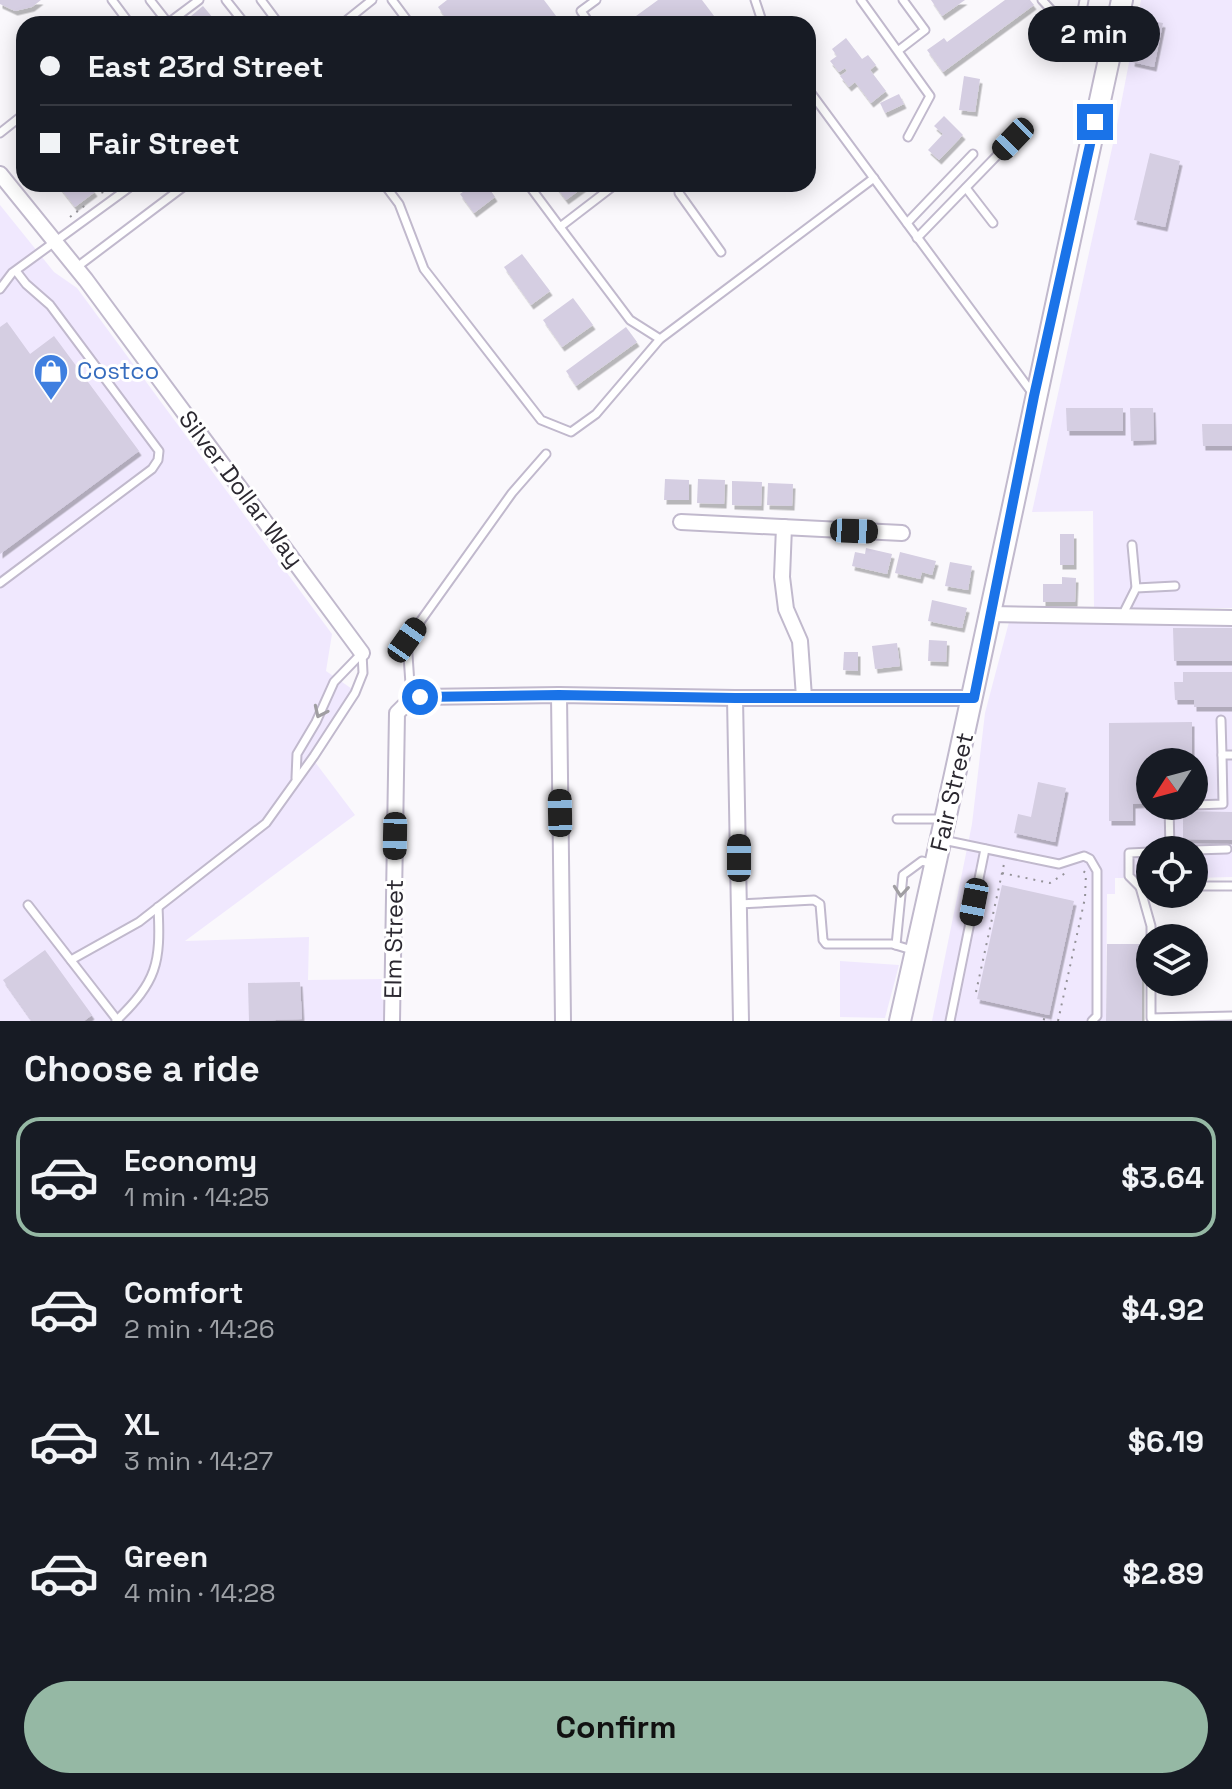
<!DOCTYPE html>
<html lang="en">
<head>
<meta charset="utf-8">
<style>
	:root { --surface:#171b24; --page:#20242c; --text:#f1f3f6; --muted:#9ea1a6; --line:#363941; --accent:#95b8a4 }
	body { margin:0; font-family:"Space Grotesk",sans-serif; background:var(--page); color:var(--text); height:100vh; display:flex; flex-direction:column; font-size:30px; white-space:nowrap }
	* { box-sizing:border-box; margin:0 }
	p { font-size:26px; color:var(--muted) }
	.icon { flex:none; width:44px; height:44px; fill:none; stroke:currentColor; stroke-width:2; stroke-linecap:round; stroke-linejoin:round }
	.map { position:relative; height:1021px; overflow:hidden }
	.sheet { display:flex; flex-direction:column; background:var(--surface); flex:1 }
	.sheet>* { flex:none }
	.guide { position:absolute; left:16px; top:16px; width:800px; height:176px; border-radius:24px; box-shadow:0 4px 20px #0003; display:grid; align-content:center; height:176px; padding:0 24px; background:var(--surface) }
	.needle { width:52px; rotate:234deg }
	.controls { position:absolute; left:1136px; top:748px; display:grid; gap:16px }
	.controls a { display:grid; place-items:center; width:72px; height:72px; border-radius:50%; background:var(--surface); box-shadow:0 4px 20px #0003; font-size:40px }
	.end { position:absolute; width:36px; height:36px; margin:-18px; border:10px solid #1a73e8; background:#fff; box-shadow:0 0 0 4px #fff }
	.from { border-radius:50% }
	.bubble { position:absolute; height:56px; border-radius:28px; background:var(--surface); box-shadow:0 4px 20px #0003; font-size:26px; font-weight:700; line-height:56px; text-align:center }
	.car { position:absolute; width:24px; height:48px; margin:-24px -12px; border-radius:10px; box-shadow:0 0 6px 2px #0007; background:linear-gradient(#222 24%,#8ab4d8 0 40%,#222 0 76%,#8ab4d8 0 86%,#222 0) }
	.guide b { display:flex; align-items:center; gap:28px; height:76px; font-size:30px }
	.guide b+b { border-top:2px solid var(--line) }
	.guide i { width:20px; height:20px; background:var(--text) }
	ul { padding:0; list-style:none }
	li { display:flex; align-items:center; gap:24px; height:120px; margin:0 16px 12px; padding:0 8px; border:4px solid transparent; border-radius:24px }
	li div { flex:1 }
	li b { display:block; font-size:30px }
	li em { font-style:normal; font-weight:700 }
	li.selected { border-color:var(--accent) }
	li>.icon { width:72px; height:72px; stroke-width:1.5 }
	h2 { padding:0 24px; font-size:36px; line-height:96px }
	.button { display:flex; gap:16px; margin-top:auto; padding:16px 24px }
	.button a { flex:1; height:92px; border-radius:48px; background:var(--accent); color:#111; font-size:32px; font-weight:700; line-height:92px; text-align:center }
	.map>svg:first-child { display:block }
	.built { fill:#f0e8fe; fill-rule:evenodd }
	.building { fill:#d5cee2; filter:url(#shadow) }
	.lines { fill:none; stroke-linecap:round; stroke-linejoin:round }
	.lane-casing { stroke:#c1b9cd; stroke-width:11 }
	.street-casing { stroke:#c1b9cd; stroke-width:18 }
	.secondary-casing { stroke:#c1b9cd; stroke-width:24 }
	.path { stroke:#949298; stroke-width:2; stroke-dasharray:2 6; stroke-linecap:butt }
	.lane { stroke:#fff; stroke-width:7 }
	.street { stroke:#fff; stroke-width:14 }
	.secondary { stroke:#fff; stroke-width:20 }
	.oneway { stroke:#a09ea2 }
	.route { stroke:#1a73e8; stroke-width:10 }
	.labels { text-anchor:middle; stroke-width:6; stroke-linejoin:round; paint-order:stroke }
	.shop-label { font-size:24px; fill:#366cbe; stroke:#fff; text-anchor:start }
	.street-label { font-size:24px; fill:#2b2830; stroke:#fff }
</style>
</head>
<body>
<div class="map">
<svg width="1232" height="1021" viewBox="0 0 1232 1021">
	<defs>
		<filter id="shadow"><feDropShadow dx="2.5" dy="4.5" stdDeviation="0" flood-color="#0004"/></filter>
	</defs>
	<rect width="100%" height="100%" fill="#faf8fc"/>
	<!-- built -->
	<g class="built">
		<path d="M1141,0H1232V608L1094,609L1093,511L1032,512L1116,130Z"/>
		<path d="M0,205L54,272L77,288L332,634L326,671L358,693L315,762L355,815L185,941L309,937L308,980L383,979L384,1021H0Z"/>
		<path d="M1009,622L1232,624V877L1194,878V850H1150V878H1115V894H1107L1106,1021H932L972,824L985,713ZM1150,762H1194V806H1150Z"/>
		<path d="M840,961L899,965L885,1018L840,1017Z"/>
	</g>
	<!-- building -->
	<g class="building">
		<path d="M0,0H41L32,7L15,11L0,4Z"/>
		<path d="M447,0H544L562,24H450L438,7Z"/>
		<path d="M658,0H702L720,24H625Z"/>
		<path d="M931,0H965L942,16Z"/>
		<path d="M1005,0H1030L1034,5L943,72L927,50L944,38L947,42Z"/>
		<path d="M203,6L218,24H187L185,21Z"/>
		<path d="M1140,19L1163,23L1154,67L1132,62Z"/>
		<path d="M846,38L862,59L868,55L876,65L870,70L886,91L871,103L855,82L849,87L840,76L847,71L845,68L839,72L830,61L837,56L832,49Z"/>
		<path d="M964,76L980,79L975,112L959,110Z"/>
		<path d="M899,94L904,104L885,113L880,103Z"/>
		<path d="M944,116L963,135L939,160L928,150L943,134L934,126Z"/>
		<path d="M1150,153L1180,161L1165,227L1134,220Z"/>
		<path d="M57,184H89L95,192L75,207Z"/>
		<path d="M468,184H486L495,197L474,213L460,194L470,187Z"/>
		<path d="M554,184H588L566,200Z"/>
		<path d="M522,254L550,291L531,305L504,267Z"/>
		<path d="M573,298L593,325L562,347L543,320Z"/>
		<path d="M7,322L30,354L54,336L139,451L0,554V327Z"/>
		<path d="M626,327L637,342L576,386L566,371Z"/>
		<path d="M1066,408H1123V431H1067Z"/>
		<path d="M1130,408H1153L1154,440L1131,441Z"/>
		<path d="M1202,424H1232V446H1203Z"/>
		<path d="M665,479L689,480V500H664Z"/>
		<path d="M698,479L725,480L724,504L697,503Z"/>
		<path d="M732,481L762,482L761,506L732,505Z"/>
		<path d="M768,483L793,484L792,506L767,505Z"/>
		<rect x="1060" y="534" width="14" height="31"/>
		<path d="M866,548L892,554L887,574L852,566L855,552L865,554Z"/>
		<path d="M900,552L936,561L932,575L922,572L920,579L895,573Z"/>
		<path d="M950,562L972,566L968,590L945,586Z"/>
		<path d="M1062,577L1076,578L1075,602H1043V584H1062Z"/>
		<path d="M932,600L967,608L962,628L928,621Z"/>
		<path d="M1173,628H1232V661H1174Z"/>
		<path d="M929,640L947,641L946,662L928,661Z"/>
		<path d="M897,643L900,666L875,669L872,646Z"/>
		<path d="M844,652H858V671L843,670Z"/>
		<path d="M1183,672H1232V707H1194V700H1175L1174,682H1183Z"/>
		<path d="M1192,722V762H1150V803L1133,804V821H1109V723Z"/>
		<path d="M1038,782L1066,788L1055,842L1014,833L1018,814L1031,817Z"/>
		<path d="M1183,811L1232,812V840L1183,839Z"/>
		<path d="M1002,885L1074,901L1049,1015L977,999Z"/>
		<path d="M1107,944H1142V1021H1106Z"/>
		<path d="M45,950L92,1015L84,1021H32L3,980Z"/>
		<path d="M300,982L302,1019L249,1021L248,983Z"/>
	</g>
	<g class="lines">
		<!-- lane casing -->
		<g class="lane-casing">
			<g id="lane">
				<path d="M112,0L130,24"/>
				<path d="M150,0L168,23"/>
				<path d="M226,0L245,24"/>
				<path d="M261,0L279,24"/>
				<path d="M392,0L410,24"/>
				<path d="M755,0L763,24"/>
				<path d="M861,0L930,96L908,137"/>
				<path d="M1042,0L1077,38L1084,0"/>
				<path d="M167,24L199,0"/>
				<path d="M342,24L372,0"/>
				<path d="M590,24L581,11L596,0"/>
				<path d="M899,50L925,30L903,0"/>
				<path d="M808,89L1033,394"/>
				<path d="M0,133L24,114"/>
				<path d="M384,184L399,204L424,269L541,420L571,432L596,414L660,339L874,178"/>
				<path d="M528,184L560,227L616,184"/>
				<path d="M966,188L993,223"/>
				<path d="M679,193L721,252"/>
				<path d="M907,223L973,154"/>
				<path d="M560,227L630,320L660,339"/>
				<path d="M917,238L1013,139"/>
				<path d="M77,267L187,184"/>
				<path d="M0,289L12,273L134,184"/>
				<path d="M1132,545L1136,588"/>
				<path d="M0,583L152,469L158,460L159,451L50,305L26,284L16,271"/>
				<path d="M1125,617V610L1136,588L1175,586"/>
				<path d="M411,699L407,640L512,493L546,454"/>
				<path d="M1221,720L1222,755H1232"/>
				<path d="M296,778L297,754L316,722L334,682L362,653"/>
				<path d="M1194,805L1223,804L1222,755"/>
				<path d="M1169,806L1170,850"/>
				<path d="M897,819H944"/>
				<path d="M943,840L1059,864L1084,856L1090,859L1097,871V1016L1092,1021"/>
				<path d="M1194,850L1227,849"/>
				<path d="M1194,886H1232"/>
				<path d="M1140,887L1129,876V853L1150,852"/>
				<path d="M1150,887H1140L1151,926V938"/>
				<path d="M739,904L814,900L820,904L823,940L826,944H892L912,950"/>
				<path d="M28,905L118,1021"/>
				<path d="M896,945L903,875L922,861L934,864"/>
				<path d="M71,960L139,922L266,823L314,756L355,693L363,673L362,653"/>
				<path d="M1151,982V1018L1232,1016"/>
				<path d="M116,1021C157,981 161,964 158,907"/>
				<path d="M950,1021L985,849"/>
			</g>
		</g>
		<!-- street casing -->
		<g class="street-casing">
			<g id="street">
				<path d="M0,174L86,280L362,653"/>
				<path d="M681,522L902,533"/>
				<path d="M784,527L782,577L786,609L800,641L804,697"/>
				<path d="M990,614L1232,618"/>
				<path d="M559,695L563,1021"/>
				<path d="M735,698L741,1021"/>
				<path d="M392,1021L397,713L410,700L420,697L559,695L735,698H974"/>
			</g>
		</g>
		<!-- secondary casing -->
		<g class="secondary-casing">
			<path id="secondary" d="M900,1021C978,681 1047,340 1122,0"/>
		</g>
		<!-- path -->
		<g class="path">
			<path d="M99,184L103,194"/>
			<path d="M70,217L88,203"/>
			<path d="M1002,873L1050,883L1067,872"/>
			<path d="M976,992L1004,864"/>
			<path d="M1043,1019L1051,1021"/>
			<path d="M1058,1021L1085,898L1086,873L1080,869"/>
		</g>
		<!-- lane -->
		<use href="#lane" class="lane"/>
		<!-- street -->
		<use href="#street" class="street"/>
		<!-- secondary -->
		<use href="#secondary" class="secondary"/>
	</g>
	<!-- one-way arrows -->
	<defs><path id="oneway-chevron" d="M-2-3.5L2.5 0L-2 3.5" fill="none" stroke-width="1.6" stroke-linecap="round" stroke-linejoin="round" transform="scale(2)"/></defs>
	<g class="oneway">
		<use href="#oneway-chevron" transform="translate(320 712) rotate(115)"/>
		<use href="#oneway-chevron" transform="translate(901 891) rotate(95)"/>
	</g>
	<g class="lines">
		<!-- route -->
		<path class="route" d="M420,697L559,695L735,698H974L1034,396L1095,122"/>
	</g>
	<!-- icons -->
	<defs>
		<g id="shop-pin" transform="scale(1.8)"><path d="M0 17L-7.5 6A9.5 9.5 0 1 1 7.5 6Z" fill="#3f7fe0" stroke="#fff"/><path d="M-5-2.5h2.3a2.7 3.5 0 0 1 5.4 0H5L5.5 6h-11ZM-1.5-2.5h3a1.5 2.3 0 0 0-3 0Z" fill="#fff"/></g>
	</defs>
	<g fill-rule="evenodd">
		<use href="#shop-pin" x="51" y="371"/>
	</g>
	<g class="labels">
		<!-- shop labels -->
		<g class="shop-label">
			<text x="77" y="379">Costco</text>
		</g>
		<!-- street labels -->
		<g class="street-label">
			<text transform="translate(241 489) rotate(53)" y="8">Silver Dollar Way</text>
			<text transform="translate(952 792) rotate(-77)" y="8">Fair Street</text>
			<text transform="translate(394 939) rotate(-89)" y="8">Elm Street</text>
		</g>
	</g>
</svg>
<div class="controls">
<a><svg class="needle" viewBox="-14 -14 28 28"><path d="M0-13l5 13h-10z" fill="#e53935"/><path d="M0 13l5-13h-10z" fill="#9ea1a6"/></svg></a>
<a><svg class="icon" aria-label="locate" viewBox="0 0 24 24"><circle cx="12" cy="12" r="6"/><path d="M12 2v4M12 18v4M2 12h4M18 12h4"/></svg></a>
<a><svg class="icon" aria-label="layers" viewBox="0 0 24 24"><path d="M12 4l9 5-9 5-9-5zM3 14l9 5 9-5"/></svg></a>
</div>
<i class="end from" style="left:420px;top:697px"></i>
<i class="end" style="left:1095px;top:122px"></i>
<div class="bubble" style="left:1028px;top:6px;width:132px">2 min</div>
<i class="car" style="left:1013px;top:139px;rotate:224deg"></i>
<i class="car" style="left:854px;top:531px;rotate:92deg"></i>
<i class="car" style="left:407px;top:640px;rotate:35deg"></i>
<i class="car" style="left:560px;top:813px;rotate:359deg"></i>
<i class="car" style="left:395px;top:836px;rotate:181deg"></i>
<i class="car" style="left:739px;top:858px;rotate:0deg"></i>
<i class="car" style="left:974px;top:902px;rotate:191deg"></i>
<div class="guide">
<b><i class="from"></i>East 23rd Street</b>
<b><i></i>Fair Street</b>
</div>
</div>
<section class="sheet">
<h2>Choose a ride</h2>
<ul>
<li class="selected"><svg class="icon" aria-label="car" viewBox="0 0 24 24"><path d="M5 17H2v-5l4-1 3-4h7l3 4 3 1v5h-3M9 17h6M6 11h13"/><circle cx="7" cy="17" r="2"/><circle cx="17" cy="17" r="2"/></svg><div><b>Economy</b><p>1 min · 14:25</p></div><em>$3.64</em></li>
<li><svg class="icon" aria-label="car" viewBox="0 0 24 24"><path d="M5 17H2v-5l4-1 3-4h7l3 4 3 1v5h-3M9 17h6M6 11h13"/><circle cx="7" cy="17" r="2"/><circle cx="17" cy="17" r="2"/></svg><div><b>Comfort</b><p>2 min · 14:26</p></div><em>$4.92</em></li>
<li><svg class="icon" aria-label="car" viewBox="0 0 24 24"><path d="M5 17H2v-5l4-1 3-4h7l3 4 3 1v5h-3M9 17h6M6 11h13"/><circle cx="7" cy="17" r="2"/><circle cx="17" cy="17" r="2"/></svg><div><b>XL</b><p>3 min · 14:27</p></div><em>$6.19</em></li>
<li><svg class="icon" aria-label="car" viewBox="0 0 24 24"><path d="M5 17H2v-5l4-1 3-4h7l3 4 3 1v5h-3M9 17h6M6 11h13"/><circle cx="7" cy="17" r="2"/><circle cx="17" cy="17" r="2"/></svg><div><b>Green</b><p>4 min · 14:28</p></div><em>$2.89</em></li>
</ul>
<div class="button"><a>Confirm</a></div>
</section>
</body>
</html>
